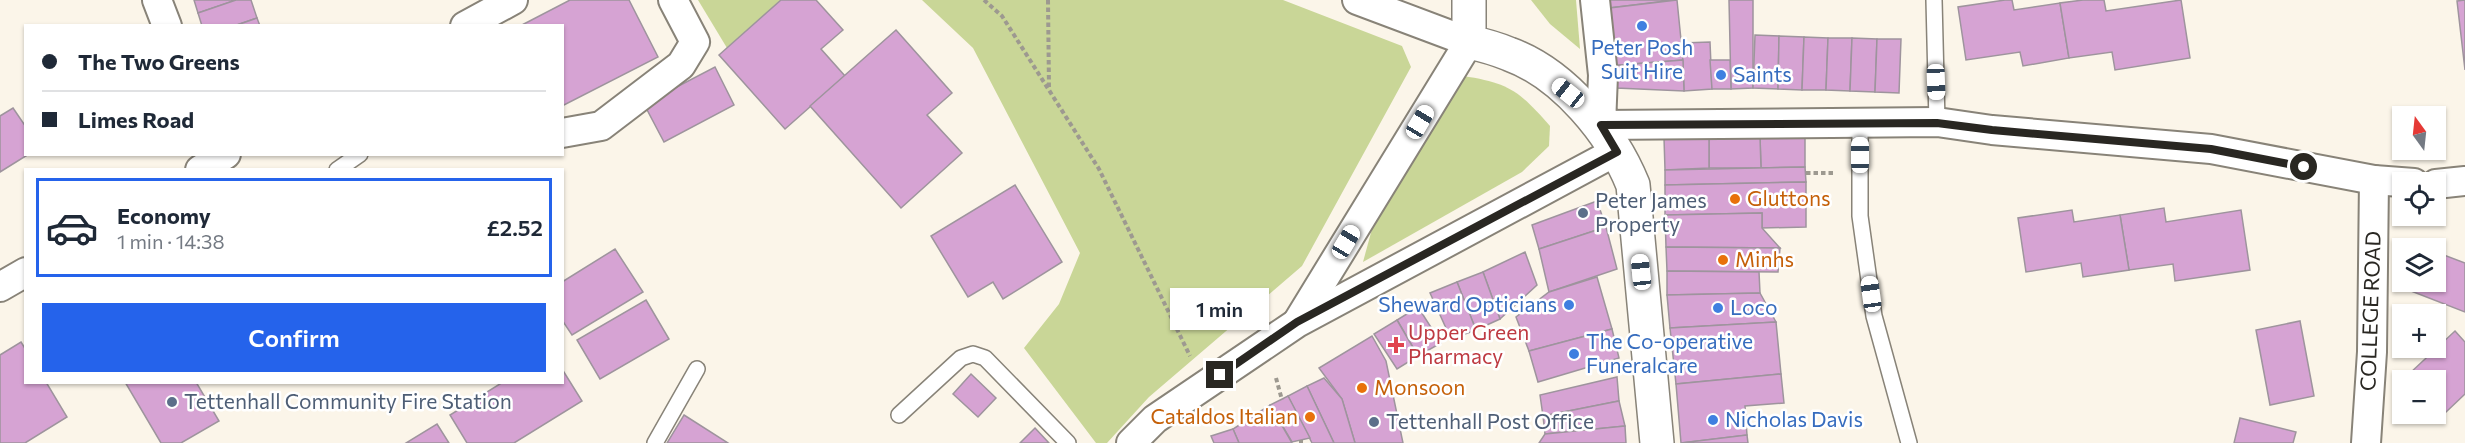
<!DOCTYPE html>
<html lang="en">
<head>
<meta charset="utf-8">
<style>
	:root { --surface:#fff; --page:#f2f2f3; --text:#1f2937; --muted:#747a83; --line:#e0e1e3; --accent:#2563eb }
	body { margin:0; font-family:Commissioner,sans-serif; background:var(--page); color:var(--text); height:100vh; display:flex; flex-direction:column; font-size:22px; white-space:nowrap }
	* { box-sizing:border-box; margin:0 }
	p { font-size:20px; color:var(--muted) }
	.icon { flex:none; width:33px; height:33px; fill:none; stroke:currentColor; stroke-width:2; stroke-linecap:round; stroke-linejoin:round }
	.map { position:relative; flex:1; overflow:hidden }
	.sheet { position:absolute; left:24px; top:168px; width:540px; height:216px; display:flex; flex-direction:column; background:var(--surface); border-radius:0px; box-shadow:0 2px 4px #0004 }
	.sheet>* { flex:none }
	.top-card { position:absolute; left:24px; top:24px; width:540px; height:132px; border-radius:0px; box-shadow:0 2px 4px #0004; display:grid; align-content:center; height:132px; padding:0 18px; background:var(--surface) }
	.needle { width:39px; rotate:345deg }
	.buttons { position:absolute; left:2392px; top:106px; display:grid; gap:12px }
	.buttons a { display:grid; place-items:center; width:54px; height:54px; border-radius:0px; background:var(--surface); box-shadow:0 2px 4px #0004; font-size:30px }
	.end { position:absolute; width:27px; height:27px; margin:-14px; border:8px solid #292722; background:#fff; box-shadow:0 0 0 3px #fff }
	.from { border-radius:50% }
	.bubble { position:absolute; height:42px; border-radius:0px; background:var(--surface); box-shadow:0 2px 4px #0004; font-size:20px; font-weight:600; line-height:42px; text-align:center }
	.car { position:absolute; width:18px; height:36px; margin:-18px -9px; border-radius:8px; box-shadow:0 0 4px 2px #0007; background:linear-gradient(#fff 24%,#345 0 40%,#fff 0 76%,#345 0 86%,#fff 0) }
	.top-card b { display:flex; align-items:center; gap:21px; height:57px; font-size:22px }
	.top-card b+b { border-top:2px solid var(--line) }
	.top-card i { width:15px; height:15px; background:var(--text) }
	ul { padding:10px 0 0; list-style:none }
	li { display:flex; align-items:center; gap:18px; height:99px; margin:0 12px 9px; padding:0 6px; border:3px solid transparent; border-radius:0px }
	li div { flex:1 }
	li b { display:block; font-size:22px }
	li em { font-style:normal; font-weight:600 }
	li.selected { border-color:var(--accent) }
	li>.icon { width:54px; height:54px; stroke-width:1.5 }
	.action { display:flex; gap:12px; margin-top:auto; padding:12px 18px }
	.action a { flex:1; height:69px; border-radius:0px; background:var(--accent); color:#fff; font-size:24px; font-weight:600; line-height:69px; text-align:center }
	.map>svg:first-child { display:block }
	.green { fill:#c9d697 }
	.building { fill:#d6a3d3; stroke:#9e949d; stroke-width:1.5 }
	.lines { fill:none; stroke-linecap:round; stroke-linejoin:round }
	.service-casing { stroke:#888378; stroke-width:18 }
	.minor-casing { stroke:#888378; stroke-width:32 }
	.tertiary-casing { stroke:#888378; stroke-width:36 }
	.path { stroke:#9d9990; stroke-width:4; stroke-dasharray:4.5 3; stroke-linecap:butt }
	.service { stroke:#fff; stroke-width:15 }
	.minor { stroke:#fff; stroke-width:28 }
	.tertiary { stroke:#fff; stroke-width:33 }
	.route { stroke:#292722; stroke-width:8 }
	.shop-dot { fill:#3f7fe0; stroke:#fff; stroke-width:2 }
	.food-dot { fill:#e8710a; stroke:#fff; stroke-width:2 }
	.service-dot { fill:#5c6f8a; stroke:#fff; stroke-width:2 }
	.health-dot { fill:#e0444e; stroke:#fff; stroke-width:2 }
	.labels { text-anchor:middle; stroke-width:5; stroke-linejoin:round; paint-order:stroke }
	.shop-label { font-size:21px; fill:#366cbe; stroke:#fff; text-anchor:start }
	.food-label { font-size:21px; fill:#c56008; stroke:#fff; text-anchor:start }
	.service-label { font-size:21px; fill:#4e5e75; stroke:#fff; text-anchor:start }
	.street-label { font-size:21px; fill:#292722; stroke:#fff }
	.health-label { font-size:21px; fill:#be3a42; stroke:#fff; text-anchor:start }
</style>
</head>
<body>
<div class="map">
<svg width="2465" height="443" viewBox="0 0 2465 443">
	<rect width="100%" height="100%" fill="#fbf5e9"/>
	<!-- green -->
	<g class="green">
		<path d="M698,0H781L727,48Z"/>
		<path d="M922,0H1283L1402,46L1411,67L1302,266L1149,397L1107,443H1096L1024,348L1059,304L1080,253L973,48Z"/>
		<path d="M1531,0H1576L1580,49L1550,24Z"/>
		<path d="M1463,76C1510,83 1520,92 1550,126L1549,146L1522,172L1363,262L1378,207Z"/>
	</g>
	<!-- building -->
	<g class="building">
		<path d="M194,0H236L198,13Z"/>
		<path d="M236,0H251L257,18L234,26H202L198,13Z"/>
		<path d="M570,0H629L658,57L562,106V26H520Z"/>
		<path d="M781,0H816L843,30L821,49L845,76L785,129L719,55Z"/>
		<path d="M1600,0H1674L1601,9Z"/>
		<path d="M1677,0L1683,60L1608,66L1601,9Z"/>
		<path d="M1753,0V88L1731,89L1729,0Z"/>
		<path d="M2005,0H2012L2014,10L2060,3L2069,58L2023,66L2020,52L1966,60L1958,7Z"/>
		<path d="M2083,0H2104L2106,11L2181,0L2190,58L2115,70L2112,52L2069,58L2060,3Z"/>
		<path d="M2465,0V70L2457,1Z"/>
		<path d="M257,18L260,26H234Z"/>
		<path d="M896,30L952,93L927,115L962,153L901,208L810,106Z"/>
		<path d="M1755,35L1779,36L1778,89L1753,88Z"/>
		<path d="M1779,36L1804,37L1802,90L1778,89Z"/>
		<path d="M1804,37L1828,38L1826,90H1802Z"/>
		<path d="M1828,38H1852L1850,91L1826,90Z"/>
		<path d="M1852,38L1877,39L1875,92L1850,91Z"/>
		<path d="M1877,39H1901L1899,93L1875,92Z"/>
		<path d="M1710,42L1712,89L1684,91L1682,43Z"/>
		<path d="M1683,60L1684,91L1616,88L1608,66Z"/>
		<path d="M1710,60H1730L1731,89H1712Z"/>
		<path d="M715,67L734,105L664,142L644,104Z"/>
		<path d="M13,108L26,127V154H29L0,172V116Z"/>
		<path d="M1805,136V167L1761,168L1760,137Z"/>
		<path d="M1709,137H1760L1761,168H1709Z"/>
		<path d="M1709,137V168L1665,170L1664,138Z"/>
		<path d="M1805,167L1806,182L1665,185V170Z"/>
		<path d="M1806,182V227L1762,228V213L1665,215V185Z"/>
		<path d="M1015,185L1062,262L1003,299L993,282L968,297L931,236Z"/>
		<path d="M1597,201L1606,227L1539,249L1532,225Z"/>
		<path d="M2164,208L2166,222L2241,210L2250,270L2175,281L2173,264L2129,270L2120,215Z"/>
		<path d="M2072,210L2074,222L2120,215L2129,270L2083,277L2081,263L2026,272L2018,218Z"/>
		<path d="M1762,213V228L1780,248L1666,247L1665,215Z"/>
		<path d="M1606,227L1617,269L1549,292L1539,249Z"/>
		<path d="M1666,247L1780,248L1778,272L1667,271Z"/>
		<path d="M615,249L643,292L572,335L562,320V282Z"/>
		<path d="M1525,252L1537,285L1500,319L1483,272Z"/>
		<path d="M2436,252L2465,263V312L2406,289L2409,282H2436Z"/>
		<path d="M1667,271L1759,272L1760,293L1667,295Z"/>
		<path d="M1483,272L1500,319L1476,330L1457,282Z"/>
		<path d="M1597,277L1612,329L1529,351L1516,317L1549,292Z"/>
		<path d="M1457,282L1476,330L1451,339L1430,293Z"/>
		<path d="M1760,293L1776,322L1670,328L1667,295Z"/>
		<path d="M646,300L669,339L600,379L577,340Z"/>
		<path d="M1418,307L1441,343L1418,356L1397,320Z"/>
		<path d="M1397,320L1418,356L1397,369L1374,334Z"/>
		<path d="M2300,321L2314,396L2270,405L2256,330Z"/>
		<path d="M1776,322L1781,374L1676,384L1670,328Z"/>
		<path d="M1612,329L1619,358L1538,382L1529,351Z"/>
		<path d="M2455,331L2465,342V394L2445,413L2436,403V381H2415L2409,374Z"/>
		<path d="M1372,336L1386,361L1403,443H1355L1342,399L1319,368Z"/>
		<path d="M21,342L26,350V382H46L67,417L25,443H0V355Z"/>
		<path d="M562,369L582,401L514,443H467L450,415L503,382H562Z"/>
		<path d="M971,374L996,398L978,417L953,394Z"/>
		<path d="M1781,374L1784,403L1745,406L1747,435L1681,443L1676,384Z"/>
		<path d="M1617,377L1619,401L1543,416L1540,395Z"/>
		<path d="M1324,378L1342,399L1355,443H1334L1307,386Z"/>
		<path d="M125,382H196L219,421L181,443H161Z"/>
		<path d="M1307,386L1334,443H1312L1288,396Z"/>
		<path d="M1288,396L1310,438L1292,442L1270,405Z"/>
		<path d="M1619,401L1625,426L1545,434L1543,416Z"/>
		<path d="M1270,405L1292,443H1239L1233,429Z"/>
		<path d="M684,415L728,443H667Z"/>
		<path d="M2240,418L2296,432L2293,443H2234Z"/>
		<path d="M437,424L449,443H406Z"/>
		<path d="M1625,426L1626,443H1539L1545,434Z"/>
		<path d="M1035,428L1049,443H1020Z"/>
		<path d="M1233,429L1239,443H1214L1211,436Z"/>
		<path d="M1747,435L1748,443H1681Z"/>
	</g>
	<g class="lines">
		<!-- service casing -->
		<g class="service-casing">
			<g id="service">
				<path d="M1934,0L1937,122"/>
				<path d="M1860,121V216L1874,316L1909,443"/>
				<path d="M337,170L360,154"/>
				<path d="M899,415L961,358L973,354L985,358L1068,443"/>
				<path d="M655,443L697,369"/>
			</g>
		</g>
		<!-- minor casing -->
		<g class="minor-casing">
			<g id="minor">
				<path d="M157,0L167,26"/>
				<path d="M1595,0L1603,75L1601,125L1937,122L1992,130L2211,149L2374,180L2414,183"/>
				<path d="M465,26L513,0"/>
				<path d="M562,133L601,126L681,65L695,42L673,0"/>
				<path d="M200,170L226,154"/>
				<path d="M2436,184L2465,181"/>
				<path d="M0,287L26,272"/>
				<path d="M1298,321L1469,42L1357,0"/>
				<path d="M1131,443L1155,419L1297,323L1617,151"/>
				<path d="M2366,443L2372,352L2374,180"/>
			</g>
		</g>
		<!-- tertiary casing -->
		<g class="tertiary-casing">
			<path id="tertiary" d="M1469,0V42C1483,45 1497,49 1509,54C1564,74 1612,133 1633,185L1657,443"/>
		</g>
		<!-- path -->
		<g class="path">
			<path d="M984,0L1002,16L1099,169L1190,356"/>
			<path d="M1048,0L1049,89"/>
			<path d="M1806,173H1835"/>
			<path d="M1276,378L1282,400"/>
			<path d="M1301,440V443"/>
		</g>
		<!-- service -->
		<use href="#service" class="service"/>
		<!-- minor -->
		<use href="#minor" class="minor"/>
		<!-- tertiary -->
		<use href="#tertiary" class="tertiary"/>
	</g>
	<g class="lines">
		<!-- route -->
		<path class="route" d="M1220,375L1297,322L1617,152L1601,125L1937,123L1992,130L2211,149L2304,167"/>
	</g>
	<!-- markers -->
	<g class="shop-dot">
		<circle cx="1642" cy="26" r="6"/>
		<circle cx="1721" cy="75" r="6"/>
		<circle cx="1569" cy="305" r="6"/>
		<circle cx="1718" cy="308" r="6"/>
		<circle cx="1574" cy="354" r="6"/>
		<circle cx="1713" cy="420" r="6"/>
	</g>
	<g class="food-dot">
		<circle cx="1735" cy="199" r="6"/>
		<circle cx="1723" cy="260" r="6"/>
		<circle cx="1362" cy="388" r="6"/>
		<circle cx="1310" cy="417" r="6"/>
	</g>
	<g class="service-dot">
		<circle cx="1583" cy="213" r="6"/>
		<circle cx="172" cy="402" r="6"/>
		<circle cx="1374" cy="422" r="6"/>
	</g>
	<path class="health-dot" d="M1393 336h6v6h6v6h-6v6h-6v-6h-6v-6h6z"/>
	<g class="labels">
		<!-- shop labels -->
		<g class="shop-label">
			<text x="1642" y="55" text-anchor="middle">Peter Posh<tspan x="1642" dy="24">Suit Hire</tspan></text>
			<text x="1733" y="82">Saints</text>
			<text x="1557" y="312" text-anchor="end">Sheward Opticians</text>
			<text x="1730" y="315">Loco</text>
			<text x="1586" y="349">The Co-operative<tspan x="1586" dy="24">Funeralcare</tspan></text>
			<text x="1725" y="427">Nicholas Davis</text>
		</g>
		<!-- food labels -->
		<g class="food-label">
			<text x="1747" y="206">Gluttons</text>
			<text x="1735" y="267">Minhs</text>
			<text x="1374" y="395">Monsoon</text>
			<text x="1298" y="424" text-anchor="end">Cataldos Italian</text>
		</g>
		<!-- service labels -->
		<g class="service-label">
			<text x="1595" y="208">Peter James<tspan x="1595" dy="24">Property</tspan></text>
			<text x="184" y="409">Tettenhall Community Fire Station</text>
			<text x="1386" y="429">Tettenhall Post Office</text>
		</g>
		<!-- street labels -->
		<g class="street-label">
			<text transform="translate(2371 311) rotate(-88)" y="7">COLLEGE ROAD</text>
		</g>
		<!-- health labels -->
		<g class="health-label">
			<text x="1408" y="340">Upper Green<tspan x="1408" dy="24">Pharmacy</tspan></text>
		</g>
	</g>
</svg>
<div class="buttons">
<a><svg class="needle" viewBox="-14 -14 28 28"><path d="M0-13l5 13h-10z" fill="#e53935"/><path d="M0 13l5-13h-10z" fill="#747a83"/></svg></a>
<a><svg class="icon" aria-label="locate" viewBox="0 0 24 24"><circle cx="12" cy="12" r="6"/><path d="M12 2v4M12 18v4M2 12h4M18 12h4"/></svg></a>
<a><svg class="icon" aria-label="layers" viewBox="0 0 24 24"><path d="M12 4l9 5-9 5-9-5zM3 14l9 5 9-5"/></svg></a>
<a>+</a>
<a>−</a>
</div>
<i class="end from" style="left:2304px;top:167px"></i>
<i class="end" style="left:1220px;top:375px"></i>
<div class="bubble" style="left:1170px;top:288px;width:99px">1 min</div>
<i class="car" style="left:1936px;top:82px;rotate:178deg"></i>
<i class="car" style="left:1568px;top:93px;rotate:309deg"></i>
<i class="car" style="left:1420px;top:122px;rotate:31deg"></i>
<i class="car" style="left:1860px;top:155px;rotate:0deg"></i>
<i class="car" style="left:1346px;top:242px;rotate:31deg"></i>
<i class="car" style="left:1641px;top:272px;rotate:354deg"></i>
<i class="car" style="left:1871px;top:294px;rotate:352deg"></i>
<div class="top-card">
<b><i class="from"></i>The Two Greens</b>
<b><i></i>Limes Road</b>
</div>
<section class="sheet">
<ul>
<li class="selected"><svg class="icon" aria-label="car" viewBox="0 0 24 24"><path d="M5 17H2v-5l4-1 3-4h7l3 4 3 1v5h-3M9 17h6M6 11h13"/><circle cx="7" cy="17" r="2"/><circle cx="17" cy="17" r="2"/></svg><div><b>Economy</b><p>1 min · 14:38</p></div><em>£2.52</em></li>
</ul>
<div class="action"><a>Confirm</a></div>
</section>
</div>
</body>
</html>
